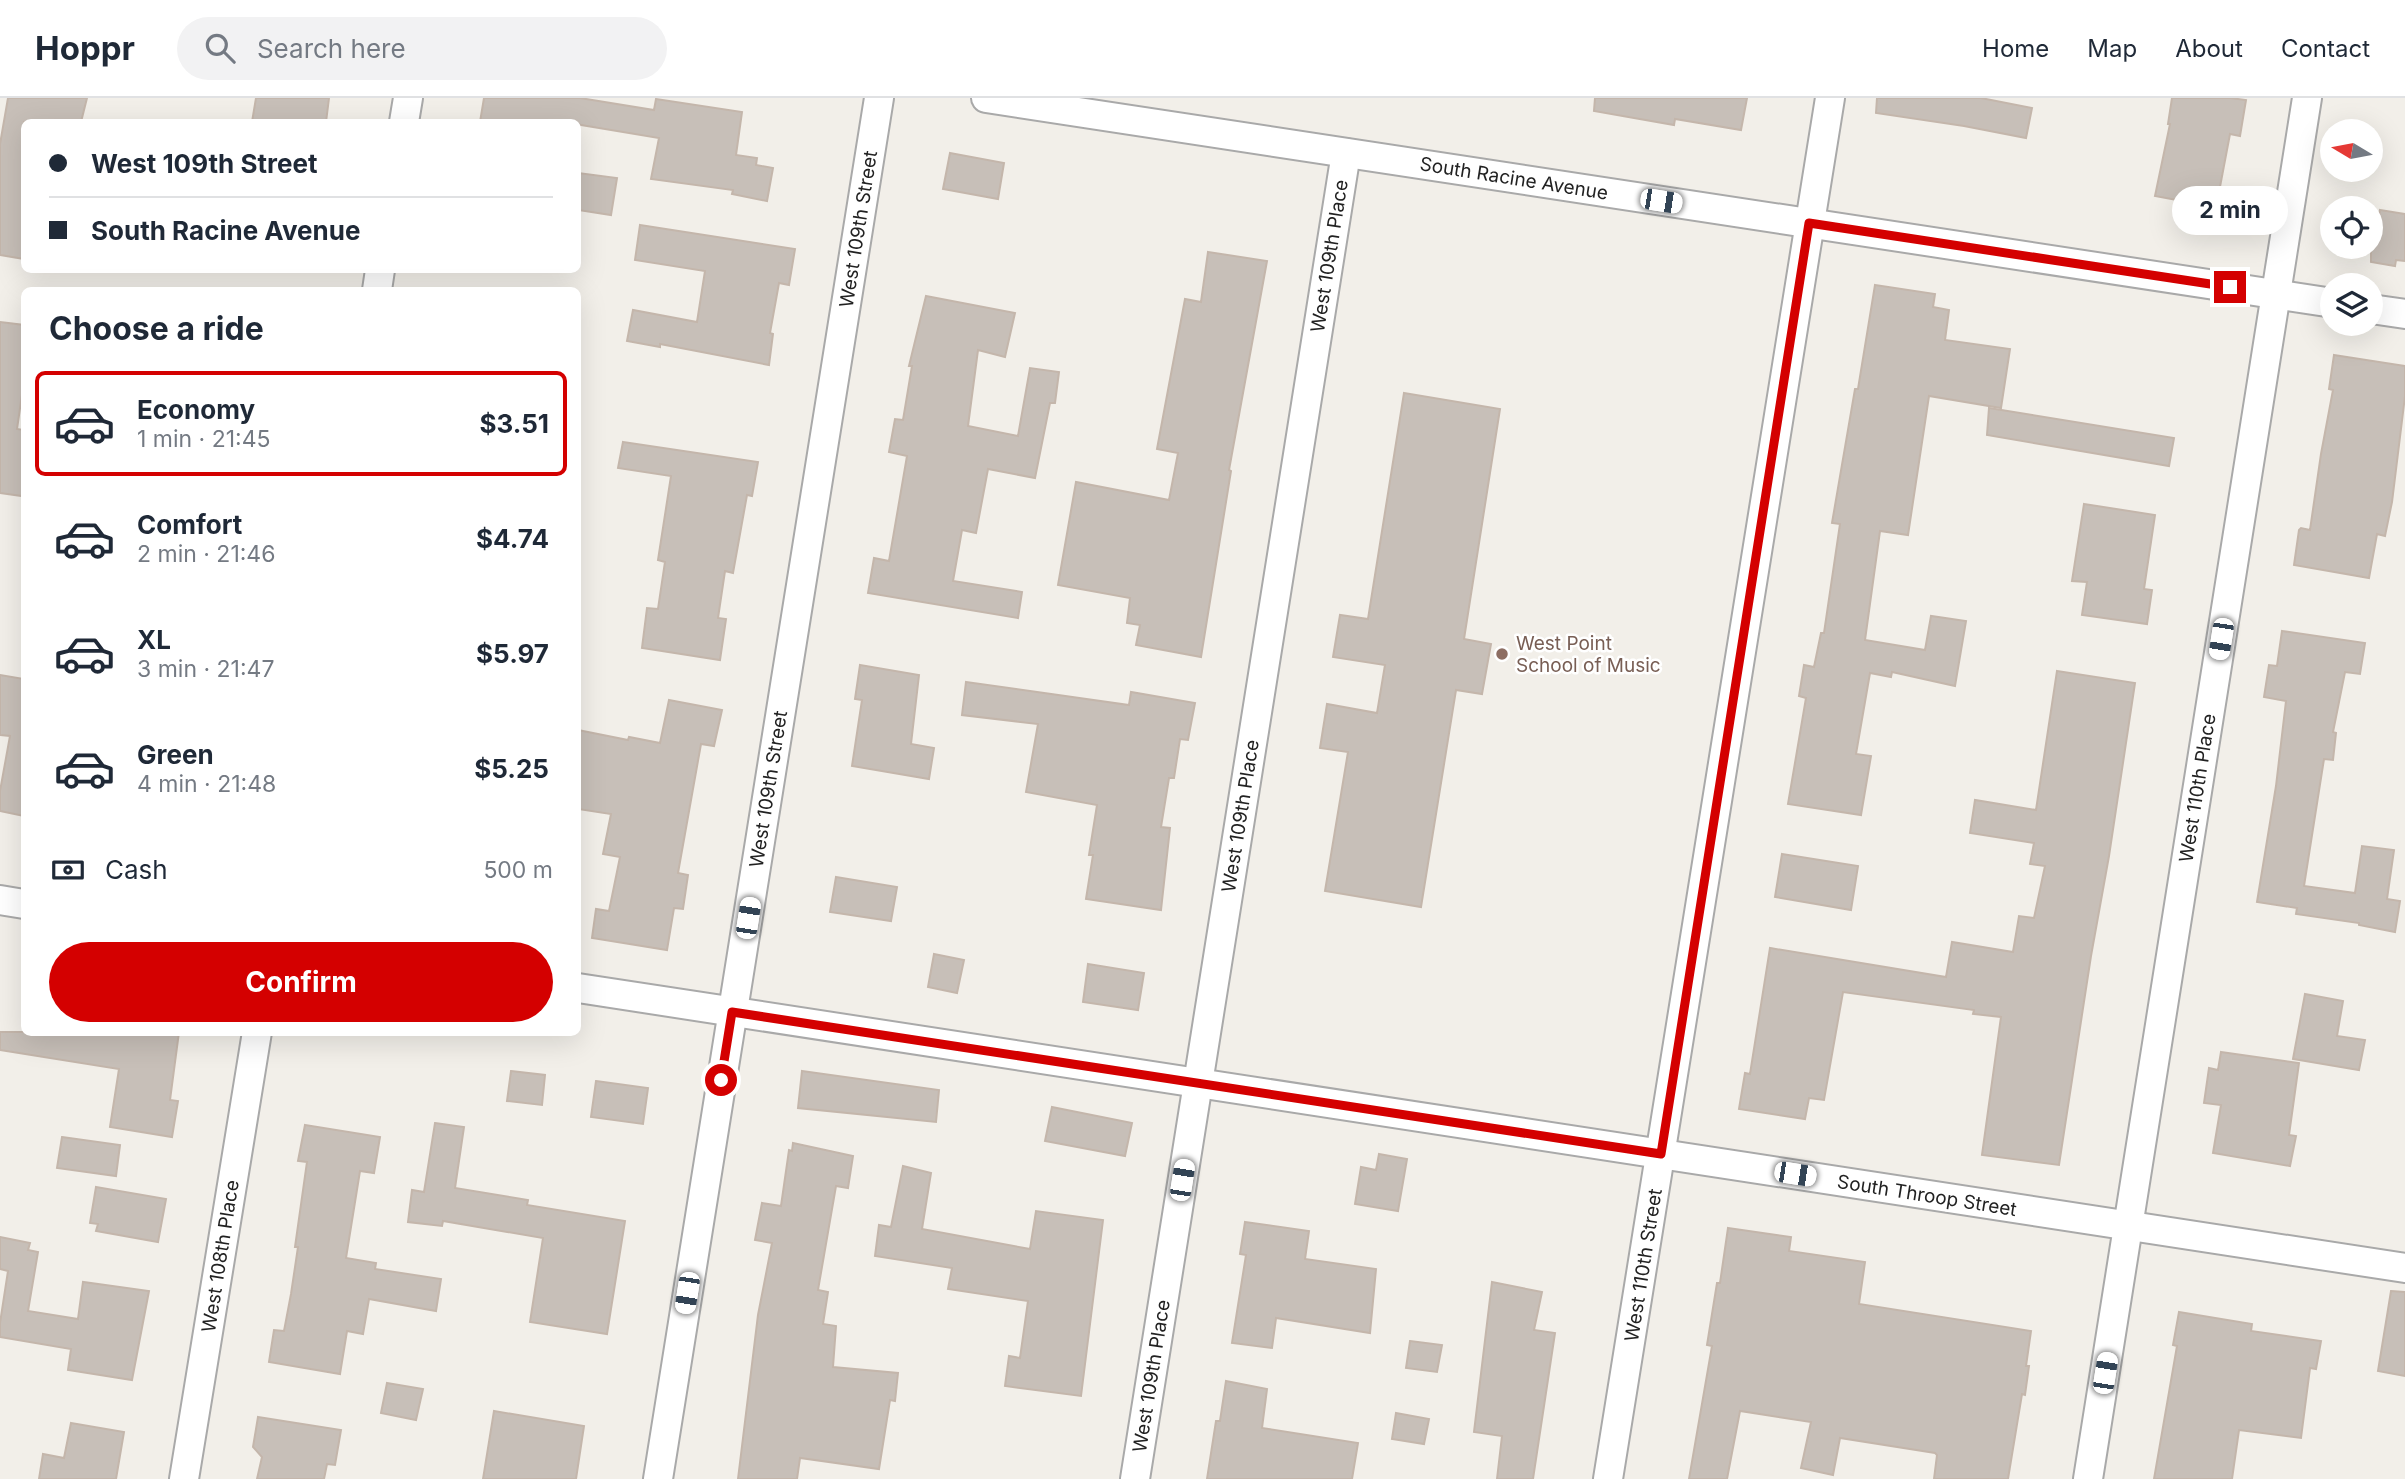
<!DOCTYPE html>
<html lang="en">
<head>
<meta charset="utf-8">
<style>
	:root { --surface:#fff; --page:#f2f2f3; --text:#1f2937; --muted:#747a83; --line:#e0e1e3; --accent:#d40000 }
	body { margin:0; font-family:Inter,sans-serif; background:var(--page); color:var(--text); height:100vh; display:flex; flex-direction:column; font-size:26px; white-space:nowrap }
	* { box-sizing:border-box; margin:0 }
	p { font-size:23px; color:var(--muted) }
	.icon { flex:none; width:38px; height:38px; fill:none; stroke:currentColor; stroke-width:2; stroke-linecap:round; stroke-linejoin:round }
	.map { position:relative; flex:1; overflow:hidden }
	.side { position:absolute; left:21px; top:189px; width:560px; height:749px; display:flex; flex-direction:column; background:var(--surface); border-radius:10px; box-shadow:0 7px 28px #0002 }
	.side>* { flex:none }
	.banner { position:absolute; left:21px; top:21px; width:560px; height:154px; border-radius:10px; box-shadow:0 7px 28px #0002; display:grid; align-content:center; height:154px; padding:0 28px; background:var(--surface) }
	.needle { width:46px; rotate:280deg }
	.controls { position:absolute; left:2320px; top:21px; display:grid; gap:14px }
	.controls a { display:grid; place-items:center; width:63px; height:63px; border-radius:50%; background:var(--surface); box-shadow:0 7px 28px #0002; font-size:35px }
	.end { position:absolute; width:32px; height:32px; margin:-16px; border:9px solid #d40000; background:#fff; box-shadow:0 0 0 4px #fff }
	.from { border-radius:50% }
	.bubble { position:absolute; height:49px; border-radius:24px; background:var(--surface); box-shadow:0 7px 28px #0002; font-size:23px; font-weight:700; line-height:49px; text-align:center }
	.car { position:absolute; width:21px; height:42px; margin:-21px -10px; border-radius:9px; box-shadow:0 0 5px 2px #0007; background:linear-gradient(#fff 24%,#345 0 40%,#fff 0 76%,#345 0 86%,#fff 0) }
	.banner b { display:flex; align-items:center; gap:24px; height:66px; font-size:26px }
	.banner b+b { border-top:2px solid var(--line) }
	.banner i { width:18px; height:18px; background:var(--text) }
	ul { padding:0; list-style:none }
	li { display:flex; align-items:center; gap:21px; height:105px; margin:0 14px 10px; padding:0 14px; border:4px solid transparent; border-radius:10px }
	li div { flex:1 }
	li b { display:block; font-size:26px }
	li em { font-style:normal; font-weight:700 }
	li.active { border-color:var(--accent) }
	li>.icon { width:63px; height:63px; stroke-width:1.5 }
	h2 { padding:0 28px; font-size:32px; line-height:84px }
	.pay { display:flex; align-items:center; gap:18px; height:77px; padding:0 28px; font-size:26px }
	.pay p { margin-inline-start:auto }
	.primary-button { display:flex; gap:14px; margin-top:auto; padding:14px 28px }
	.primary-button a { flex:1; height:80px; border-radius:42px; background:var(--accent); color:#fff; font-size:28px; font-weight:700; line-height:80px; text-align:center }
	header { display:flex; align-items:center; gap:42px; box-sizing:border-box; height:98px; padding:0 35px; background:var(--surface); border-bottom:2px solid var(--line) }
	header strong { font-size:33px }
	nav { display:flex; gap:38px; margin-inline-start:auto; font-size:24px }
	.search { width:490px; height:63px; background:var(--page); display:flex; align-items:center; gap:18px; box-sizing:border-box; padding:0 24px; border-radius:38px; color:var(--muted); font-size:26px }
	.map>svg:first-child { display:block }
	.building { fill:#c7bfb8; stroke:#c4b6ab; stroke-width:2 }
	.lines { fill:none; stroke-linecap:round; stroke-linejoin:round }
	.street-casing { stroke:#a9a9a9; stroke-width:32 }
	.street { stroke:#fff; stroke-width:28 }
	.route { stroke:#d40000; stroke-width:9 }
	.education-dot { fill:#8d6e63; stroke:#fff; stroke-width:2.5 }
	.labels { text-anchor:middle; stroke-width:5; stroke-linejoin:round; paint-order:stroke }
	.street-label { font-size:19px; fill:#222; stroke:#fff }
	.education-label { font-size:19px; fill:#785e54; stroke:#fff; text-anchor:start }
</style>
</head>
<body>
<header>
<strong>Hoppr</strong>
<div class="search"><svg class="icon" aria-label="search" viewBox="0 0 24 24"><circle cx="10" cy="10" r="6"/><path d="M15 15l6 6"/></svg>Search here</div>
<nav><a>Home</a><a>Map</a><a>About</a><a>Contact</a></nav>
</header>
<div class="map">
<svg width="2405" height="1381" viewBox="0 0 2405 1381">
	<rect width="100%" height="100%" fill="#f2efe9"/>
	<!-- building -->
	<g class="building">
		<path d="M8,0H87L81,24H24V161L0,157V46Z"/>
		<path d="M256,0H329L326,24H252Z"/>
		<path d="M484,0H580L654,12L656,1L742,14L736,57L757,60L756,67L773,70L767,103L732,96L733,92L651,81L659,40L557,23V24H480Z"/>
		<path d="M1595,0H1747L1741,32L1675,21L1674,27L1594,13Z"/>
		<path d="M1877,0H1981L2032,10L2026,40L1964,28L1876,15Z"/>
		<path d="M2172,0H2230L2246,2L2240,38L2230,36L2219,94L2207,92L2204,107L2155,98L2170,26H2168Z"/>
		<path d="M950,55L1004,65L998,101L943,91Z"/>
		<path d="M578,75L617,80L611,117L578,112Z"/>
		<path d="M2380,112L2405,116V163L2396,162L2395,168L2371,164V122L2378,123Z"/>
		<path d="M640,127L795,151L789,187L779,185L770,235L773,236L769,267L660,246V249L627,243L633,212L697,224L705,173L635,162Z"/>
		<path d="M1208,154L1267,163L1229,372L1231,373L1201,559L1136,547L1140,527L1127,525L1130,500L1058,487L1076,384L1169,402L1178,355L1157,351L1185,201L1201,204Z"/>
		<path d="M1875,187L1935,196L1933,209L1949,212L1945,242L2010,251L2001,310L1929,298L1908,437L1880,433L1865,542L1925,552L1931,518L1966,523L1955,588L1892,574L1891,579L1870,575L1856,656L1871,658L1861,717L1788,706L1806,600L1799,598L1804,567L1814,569L1821,535H1824L1840,426L1832,425L1855,291H1858Z"/>
		<path d="M926,198L1015,215L1005,259L978,252L968,328L1018,338L1030,270L1059,274L1055,305H1050L1035,380L988,371L976,435L962,432L953,483L1022,494L1018,520L868,495L874,460L889,463L907,358L889,354L895,321L903,322L912,268H909Z"/>
		<path d="M0,224L24,227V283L17,331L24,332V383L22,398L0,395Z"/>
		<path d="M2334,257L2405,268V298L2392,404L2385,438L2377,436L2369,480L2294,467L2299,432L2301,430L2310,432L2321,356L2333,292L2329,291Z"/>
		<path d="M1404,295L1500,311L1464,541L1491,546L1482,596L1456,592L1421,809L1325,793L1348,654L1320,650L1327,606L1377,615L1385,567L1333,559L1340,517L1368,521Z"/>
		<path d="M1989,310L2174,340L2169,368L1987,337Z"/>
		<path d="M623,344L758,364L752,398L747,397L733,475L725,473L718,520L726,521L720,562L642,550L647,510L658,511L665,464L658,462L671,378L618,370Z"/>
		<path d="M2084,406L2155,417L2144,491L2152,492L2147,526L2082,517L2087,484L2072,483Z"/>
		<path d="M2282,533L2365,545L2360,576L2345,574L2333,634L2336,635L2333,662L2324,661L2304,788L2355,795L2362,748L2394,752L2387,801L2400,803L2395,834L2359,827V825L2296,816L2297,810L2257,804L2276,688L2286,603L2264,599L2269,567L2277,568Z"/>
		<path d="M860,567L919,577L911,646L934,650L929,681L852,668L862,602L855,601Z"/>
		<path d="M2057,573L2135,585L2109,758L2091,858L2059,1067L1982,1057L2001,919L1973,916L1974,912L1843,894L1824,1002L1809,1000L1805,1021L1739,1011L1745,975L1750,976L1770,850L1946,879L1952,844L2013,854L2019,818L2034,820L2045,768L2030,766L2034,745L1970,735L1975,702L2036,712Z"/>
		<path d="M0,577L24,581V718L0,713V693L10,638L0,637Z"/>
		<path d="M966,584L1129,607L1131,594L1195,605L1188,642L1180,641L1174,680H1169L1161,729L1170,730L1161,812L1086,801L1093,757H1089L1097,707L1026,694L1038,626L962,617Z"/>
		<path d="M669,602L722,612L714,648L701,646L678,775L688,777L683,811L674,810L667,852L592,840L596,811L609,813L620,759L603,756L611,716L578,711V632L628,642L629,639L660,645Z"/>
		<path d="M1782,756L1858,768L1851,812L1775,799Z"/>
		<path d="M836,779L897,789L891,823L830,814Z"/>
		<path d="M934,856L964,862L957,895L928,889Z"/>
		<path d="M1088,866L1144,875L1138,912L1083,904Z"/>
		<path d="M2305,896L2343,903L2337,938L2365,942L2359,972L2293,961Z"/>
		<path d="M0,934H179L170,1002L178,1003L172,1039L110,1029L119,971L0,952Z"/>
		<path d="M2221,954L2299,965L2289,1037L2296,1038L2290,1068L2213,1055L2221,1007L2204,1005L2209,970L2218,972Z"/>
		<path d="M511,973L545,977L542,1007L507,1003Z"/>
		<path d="M802,973L939,992L936,1024L798,1010Z"/>
		<path d="M596,983L648,990L643,1026L591,1019Z"/>
		<path d="M1052,1009L1132,1025L1125,1058L1045,1043Z"/>
		<path d="M435,1025L464,1029L455,1090L528,1102L527,1107L625,1123L607,1236L530,1224L543,1140L443,1123L442,1128L408,1124L412,1092L424,1094Z"/>
		<path d="M305,1027L380,1039L374,1075L360,1073L346,1160L376,1165L375,1171L441,1181L436,1213L369,1201L363,1236L347,1233L340,1276L269,1264L274,1232L284,1233L291,1196L298,1149H295L307,1064L298,1063Z"/>
		<path d="M62,1039L120,1047L116,1078L57,1070Z"/>
		<path d="M793,1045L853,1058L848,1090L836,1088L818,1192L828,1194L823,1226L836,1228L833,1269L898,1275L895,1303L890,1302L879,1371L800,1360L797,1381H738L758,1217L772,1145L755,1142L762,1105L781,1108L789,1052L792,1053Z"/>
		<path d="M1379,1056L1407,1061L1398,1113L1355,1106L1361,1069L1376,1072Z"/>
		<path d="M903,1068L931,1075L922,1131L1030,1151L1036,1113L1103,1122L1081,1298L1005,1288L1009,1258L1020,1260L1028,1203L948,1191L952,1170L875,1158L879,1127L891,1129Z"/>
		<path d="M96,1089L166,1101L158,1144L96,1133L98,1126L90,1125Z"/>
		<path d="M1245,1124L1309,1133L1305,1161L1376,1171L1370,1235L1276,1220L1272,1250L1232,1245L1246,1157L1240,1156Z"/>
		<path d="M1728,1130L1791,1139L1789,1153L1865,1164L1859,1206L2031,1233L2026,1268H2029L2025,1297L2022,1296L2008,1381H1934L1937,1357L1935,1355L1840,1340L1833,1377L1801,1370L1811,1324L1740,1313L1727,1381H1689L1712,1248L1707,1247L1717,1185H1720Z"/>
		<path d="M0,1139L30,1145L28,1152L38,1154L28,1213L78,1221L83,1184L149,1193L132,1282L68,1272L71,1251L0,1239V1225L8,1173L0,1171Z"/>
		<path d="M1492,1184L1542,1194L1534,1232L1555,1235L1533,1381H1497L1502,1338L1474,1334Z"/>
		<path d="M2391,1193L2405,1194V1278L2378,1273Z"/>
		<path d="M2179,1214L2252,1226L2251,1233L2321,1243L2316,1271L2310,1270L2301,1340L2239,1332L2232,1381H2154L2177,1248L2173,1247Z"/>
		<path d="M1410,1243L1442,1247L1437,1274L1406,1270Z"/>
		<path d="M1226,1283L1267,1291L1262,1330L1358,1345L1352,1381H1207L1216,1323H1220Z"/>
		<path d="M387,1285L423,1291L416,1322L381,1315Z"/>
		<path d="M494,1313L584,1328L576,1381H483Z"/>
		<path d="M1396,1315L1429,1321L1424,1346L1392,1341Z"/>
		<path d="M258,1319L341,1332L335,1367L327,1366L324,1381H257L262,1359L253,1349Z"/>
		<path d="M71,1325L124,1334L116,1381H39L43,1356L64,1360Z"/>
	</g>
	<g class="lines">
		<!-- street casing -->
		<g class="street-casing">
			<g id="street">
				<path d="M986,0L2333,205"/>
				<path d="M404,24L408,0"/>
				<path d="M377,192L380,172"/>
				<path d="M2371,211L2405,216"/>
				<path d="M0,802L24,806"/>
				<path d="M578,890L2405,1170"/>
				<path d="M184,1381L257,934"/>
				<path d="M658,1381L879,0"/>
				<path d="M1135,1381L1346,55"/>
				<path d="M1608,1381L1830,0"/>
				<path d="M2088,1381L2307,0"/>
			</g>
		</g>
		<!-- street -->
		<use href="#street" class="street"/>
	</g>
	<g class="lines">
		<!-- route -->
		<path class="route" d="M721,982L732,914L1661,1056L1809,125L2230,189"/>
	</g>
	<!-- markers -->
	<circle class="education-dot" cx="1502" cy="556" r="7"/>
	<g class="labels">
		<!-- street labels -->
		<g class="street-label">
			<text transform="translate(1514 80) rotate(9)" y="7">South Racine Avenue</text>
			<text transform="translate(858 131) rotate(-81)" y="7">West 109th Street</text>
			<text transform="translate(1329 158) rotate(-81)" y="7">West 109th Place</text>
			<text transform="translate(2197 690) rotate(-81)" y="7">West 110th Place</text>
			<text transform="translate(768 691) rotate(-81)" y="7">West 109th Street</text>
			<text transform="translate(1240 718) rotate(-81)" y="7">West 109th Place</text>
			<text transform="translate(1927 1097) rotate(9)" y="7">South Throop Street</text>
			<text transform="translate(220 1158) rotate(-81)" y="7">West 108th Place</text>
			<text transform="translate(1643 1167) rotate(-81)" y="7">West 110th Street</text>
			<text transform="translate(1151 1278) rotate(-81)" y="7">West 109th Place</text>
		</g>
		<!-- education labels -->
		<g class="education-label">
			<text x="1516" y="552">West Point<tspan x="1516" dy="22">School of Music</tspan></text>
		</g>
	</g>
</svg>
<div class="controls">
<a><svg class="needle" viewBox="-14 -14 28 28"><path d="M0-13l5 13h-10z" fill="#e53935"/><path d="M0 13l5-13h-10z" fill="#747a83"/></svg></a>
<a><svg class="icon" aria-label="locate" viewBox="0 0 24 24"><circle cx="12" cy="12" r="6"/><path d="M12 2v4M12 18v4M2 12h4M18 12h4"/></svg></a>
<a><svg class="icon" aria-label="layers" viewBox="0 0 24 24"><path d="M12 4l9 5-9 5-9-5zM3 14l9 5 9-5"/></svg></a>
</div>
<i class="end from" style="left:721px;top:982px"></i>
<i class="end" style="left:2230px;top:189px"></i>
<div class="bubble" style="left:2172px;top:88px;width:116px">2 min</div>
<i class="car" style="left:1661px;top:103px;rotate:99deg"></i>
<i class="car" style="left:2221px;top:541px;rotate:189deg"></i>
<i class="car" style="left:748px;top:820px;rotate:9deg"></i>
<i class="car" style="left:1795px;top:1076px;rotate:99deg"></i>
<i class="car" style="left:1182px;top:1082px;rotate:9deg"></i>
<i class="car" style="left:687px;top:1195px;rotate:189deg"></i>
<i class="car" style="left:2105px;top:1275px;rotate:9deg"></i>
<div class="banner">
<b><i class="from"></i>West 109th Street</b>
<b><i></i>South Racine Avenue</b>
</div>
<section class="side">
<h2>Choose a ride</h2>
<ul>
<li class="active"><svg class="icon" aria-label="car" viewBox="0 0 24 24"><path d="M5 17H2v-5l4-1 3-4h7l3 4 3 1v5h-3M9 17h6M6 11h13"/><circle cx="7" cy="17" r="2"/><circle cx="17" cy="17" r="2"/></svg><div><b>Economy</b><p>1 min · 21:45</p></div><em>$3.51</em></li>
<li><svg class="icon" aria-label="car" viewBox="0 0 24 24"><path d="M5 17H2v-5l4-1 3-4h7l3 4 3 1v5h-3M9 17h6M6 11h13"/><circle cx="7" cy="17" r="2"/><circle cx="17" cy="17" r="2"/></svg><div><b>Comfort</b><p>2 min · 21:46</p></div><em>$4.74</em></li>
<li><svg class="icon" aria-label="car" viewBox="0 0 24 24"><path d="M5 17H2v-5l4-1 3-4h7l3 4 3 1v5h-3M9 17h6M6 11h13"/><circle cx="7" cy="17" r="2"/><circle cx="17" cy="17" r="2"/></svg><div><b>XL</b><p>3 min · 21:47</p></div><em>$5.97</em></li>
<li><svg class="icon" aria-label="car" viewBox="0 0 24 24"><path d="M5 17H2v-5l4-1 3-4h7l3 4 3 1v5h-3M9 17h6M6 11h13"/><circle cx="7" cy="17" r="2"/><circle cx="17" cy="17" r="2"/></svg><div><b>Green</b><p>4 min · 21:48</p></div><em>$5.25</em></li>
</ul>
<div class="pay"><svg class="icon" aria-label="cash" viewBox="0 0 24 24"><path d="M3 7h18v10H3z"/><circle cx="12" cy="12" r="2"/></svg>Cash<p>500 m</p></div>
<div class="primary-button"><a>Confirm</a></div>
</section>
</div>
</body>
</html>
